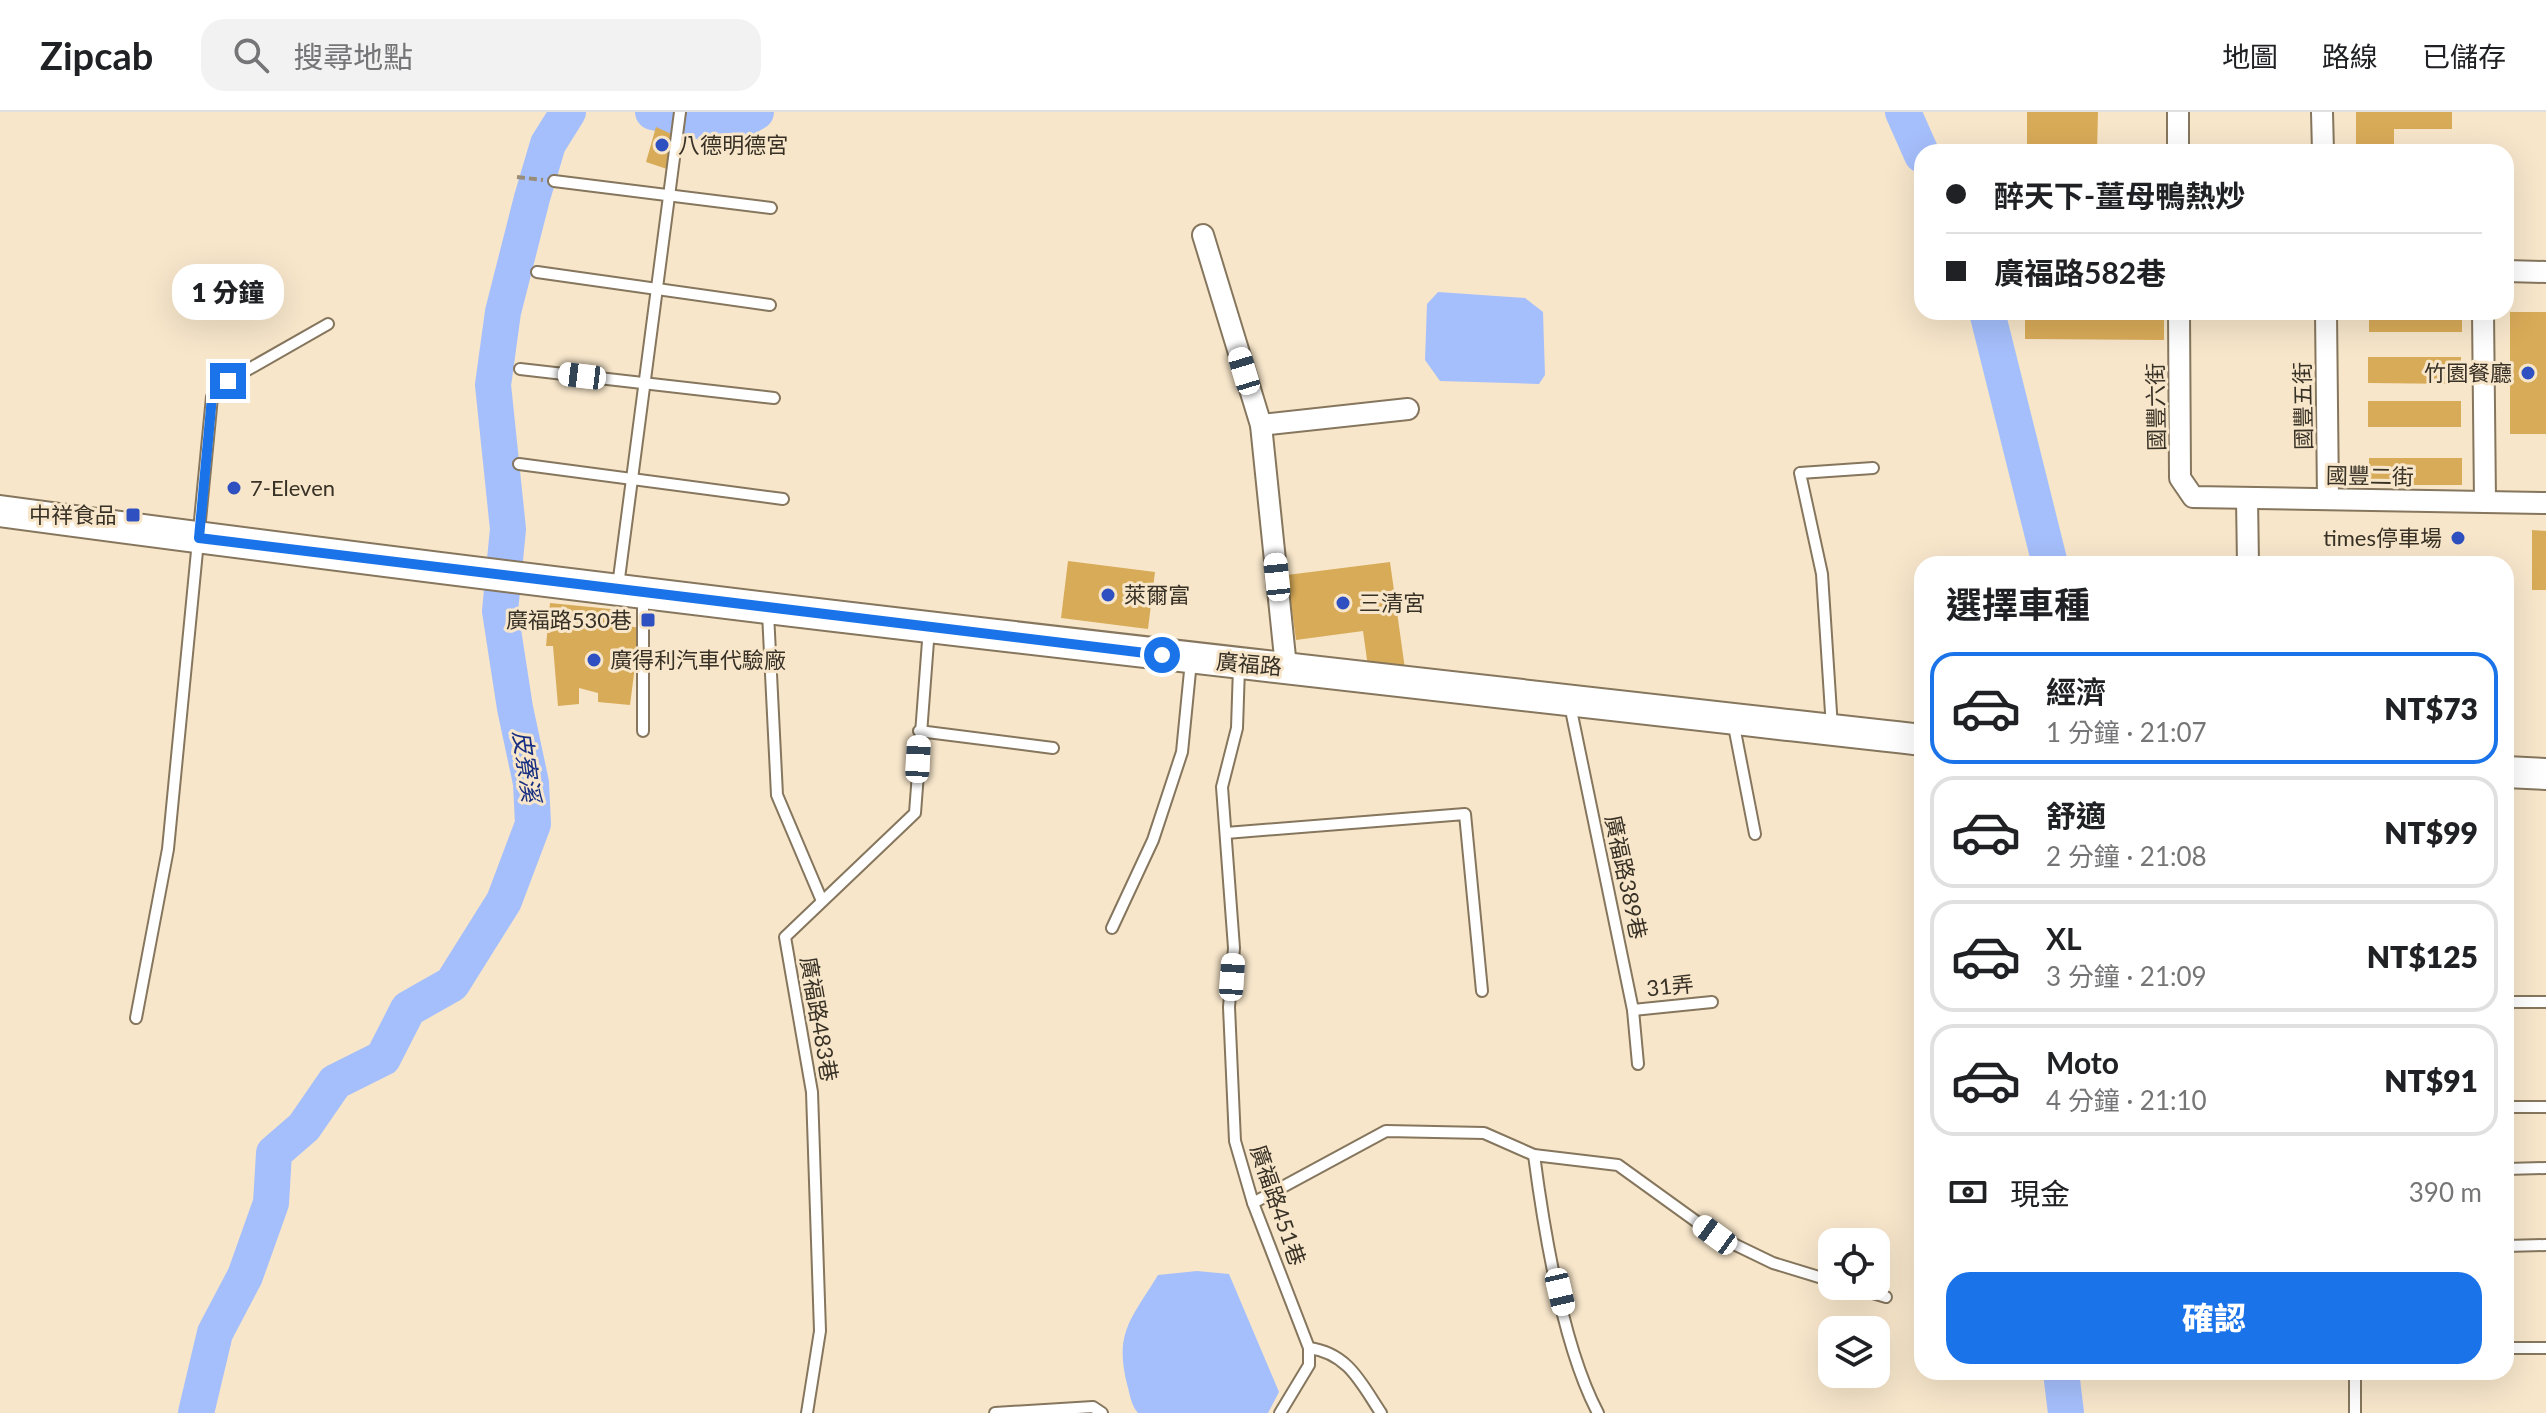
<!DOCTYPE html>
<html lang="zh-TW">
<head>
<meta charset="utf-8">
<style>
	:root { --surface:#fff; --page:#f2f2f2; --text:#202124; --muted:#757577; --line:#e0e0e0; --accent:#1a73e8 }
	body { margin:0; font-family:Lato,"Noto Sans TC",sans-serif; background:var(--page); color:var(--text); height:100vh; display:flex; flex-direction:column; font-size:30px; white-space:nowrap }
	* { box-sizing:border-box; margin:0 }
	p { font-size:26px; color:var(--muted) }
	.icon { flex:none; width:44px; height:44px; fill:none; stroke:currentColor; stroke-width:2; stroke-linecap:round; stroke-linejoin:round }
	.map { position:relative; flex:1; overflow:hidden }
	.sheet { position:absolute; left:1914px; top:444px; width:600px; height:824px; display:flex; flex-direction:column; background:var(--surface); border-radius:24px; box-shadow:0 8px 32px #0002 }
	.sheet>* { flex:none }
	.guide { position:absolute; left:1914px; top:32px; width:600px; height:176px; border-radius:24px; box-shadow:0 8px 32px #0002; display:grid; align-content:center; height:176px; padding:0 32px; background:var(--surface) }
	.buttons { position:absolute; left:1818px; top:1116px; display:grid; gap:16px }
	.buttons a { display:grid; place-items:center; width:72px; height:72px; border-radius:16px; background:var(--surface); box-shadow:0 8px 32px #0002; font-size:40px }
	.end { position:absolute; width:36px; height:36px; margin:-18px; border:10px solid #1a73e8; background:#fff; box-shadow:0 0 0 4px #fff }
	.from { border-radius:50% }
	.bubble { position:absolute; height:56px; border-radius:24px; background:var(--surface); box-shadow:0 8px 32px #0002; font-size:26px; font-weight:800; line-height:56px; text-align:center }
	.car { position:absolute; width:24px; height:48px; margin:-24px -12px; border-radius:10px; box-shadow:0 0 6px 2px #0007; background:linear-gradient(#fff 24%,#345 0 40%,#fff 0 76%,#345 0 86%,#fff 0) }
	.guide b { display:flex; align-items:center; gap:28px; height:76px; font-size:30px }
	.guide b+b { border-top:2px solid var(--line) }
	.guide i { width:20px; height:20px; background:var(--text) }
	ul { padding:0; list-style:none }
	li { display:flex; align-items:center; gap:24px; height:112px; margin:0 16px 12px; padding:0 16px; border:4px solid var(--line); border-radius:24px }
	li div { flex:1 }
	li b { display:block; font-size:30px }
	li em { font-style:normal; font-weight:800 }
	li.active { border-color:var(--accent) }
	li>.icon { width:72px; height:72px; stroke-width:1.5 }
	h2 { padding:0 32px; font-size:36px; line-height:96px }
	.pay { display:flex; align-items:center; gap:20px; height:88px; padding:0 32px; font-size:30px }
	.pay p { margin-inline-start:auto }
	.primary-button { display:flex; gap:16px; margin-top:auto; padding:16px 32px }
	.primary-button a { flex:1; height:92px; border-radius:24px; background:var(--accent); color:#fff; font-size:32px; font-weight:800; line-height:92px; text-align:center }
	header { display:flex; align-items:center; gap:48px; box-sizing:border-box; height:112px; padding:0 40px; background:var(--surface); border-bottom:2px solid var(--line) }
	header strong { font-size:38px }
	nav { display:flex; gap:44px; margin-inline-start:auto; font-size:28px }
	.search { width:560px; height:72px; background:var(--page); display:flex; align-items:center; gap:20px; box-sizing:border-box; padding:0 28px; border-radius:24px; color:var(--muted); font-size:30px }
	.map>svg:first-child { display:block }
	.water { fill:#a5bffc }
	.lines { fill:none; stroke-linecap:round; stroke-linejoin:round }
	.river { stroke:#a5bffc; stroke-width:36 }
	.building { fill:#d8ab58 }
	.lane-casing { stroke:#85765d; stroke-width:14 }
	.street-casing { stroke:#85765d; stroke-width:24 }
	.secondary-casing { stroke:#85765d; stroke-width:34 }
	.path { stroke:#998d79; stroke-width:4; stroke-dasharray:8 4; stroke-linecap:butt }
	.lane { stroke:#fff; stroke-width:10 }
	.street { stroke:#fff; stroke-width:20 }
	.secondary { stroke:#fff; stroke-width:30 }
	.route { stroke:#1a73e8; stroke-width:10 }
	.poi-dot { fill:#2e50c0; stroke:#f7e6ca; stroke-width:3 }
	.labels { text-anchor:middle; stroke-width:6; stroke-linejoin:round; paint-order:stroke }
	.poi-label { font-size:22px; fill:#383126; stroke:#f7e6ca; text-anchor:start }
	.street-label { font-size:22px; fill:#383126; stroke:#f7e6ca }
	.water-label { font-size:24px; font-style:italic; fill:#172e82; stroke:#f7e6ca }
</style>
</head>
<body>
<header>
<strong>Zipcab</strong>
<div class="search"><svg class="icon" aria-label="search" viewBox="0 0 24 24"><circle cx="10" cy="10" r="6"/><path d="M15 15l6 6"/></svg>搜尋地點</div>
<nav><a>地圖</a><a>路線</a><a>已儲存</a></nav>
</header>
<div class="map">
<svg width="2546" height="1301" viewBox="0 0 2546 1301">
	<rect width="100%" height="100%" fill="#f7e6ca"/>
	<!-- water -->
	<g class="water">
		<path d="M1438,180L1525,186L1543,200L1545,263L1539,272L1440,269L1425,248L1427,192Z"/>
		<path d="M1197,1159L1229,1162L1279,1280L1268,1301H1138C1131,1293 1130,1283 1127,1272C1114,1220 1132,1206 1158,1163Z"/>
	</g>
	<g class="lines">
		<!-- river -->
		<g class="river">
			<path d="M653,0L729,15L756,0"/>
			<path d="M1903,0L1922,43"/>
			<path d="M1987,200L2050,452"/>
			<path d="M2061,1260L2066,1301"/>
			<path d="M196,1301L215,1221L245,1164L271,1091L274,1041L304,1015L335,970L383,946L408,897L452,872L504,789L533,712L531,671L515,596L500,499L508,417L493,273L503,200L532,86L548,32L568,0"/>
		</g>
	</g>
	<!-- building -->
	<g class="building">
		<path d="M2027,0H2098L2097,40H2027Z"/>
		<path d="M2356,0H2452V17H2394V40H2356Z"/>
		<path d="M656,15L676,24L670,58L646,50Z"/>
		<path d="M2025,200H2164V228L2025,227Z"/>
		<rect x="2369" y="200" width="93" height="20"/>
		<rect x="2510" y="200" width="36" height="122"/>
		<path d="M2368,245H2461V272L2368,271Z"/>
		<rect x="2368" y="289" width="93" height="26"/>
		<rect x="2369" y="346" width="93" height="27"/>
		<path d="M2532,418L2546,419V478H2532Z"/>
		<path d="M1068,449L1155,460L1148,517L1061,506Z"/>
		<path d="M1390,450L1405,557L1369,562L1363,519L1296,528L1287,463Z"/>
		<path d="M550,491L631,499L628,514L640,516L630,593L598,590V581L579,576V592L558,594L553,534H546Z"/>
	</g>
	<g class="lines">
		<!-- lane casing -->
		<g class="lane-casing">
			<g id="lane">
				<path d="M554,69L771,96"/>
				<path d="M537,160L770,193"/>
				<path d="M520,257L774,286"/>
				<path d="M519,352L783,387"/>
				<path d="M618,474L680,0"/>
				<path d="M643,485V619"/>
				<path d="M768,501L777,683L822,789"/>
				<path d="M1239,555L1237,616L1222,675L1234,836L1229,895L1235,1029L1253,1091L1309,1236V1253L1280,1301"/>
				<path d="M1570,593L1633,898L1638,952"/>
				<path d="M1733,609L1755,722"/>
				<path d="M1832,616L1822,462L1800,361L1873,356"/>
				<path d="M919,619L1053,636"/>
				<path d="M1226,721L1465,702L1482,879"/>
				<path d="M1112,816L1153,728L1182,640L1191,549"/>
				<path d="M2506,890H2546"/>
				<path d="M1633,898L1712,890"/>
				<path d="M136,906L168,737L212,285L228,269L328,212"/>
				<path d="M2506,995H2546"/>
				<path d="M1534,1043C1544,1119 1563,1235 1598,1301"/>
				<path d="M2506,1057L2546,1056"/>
				<path d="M1253,1091L1386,1019L1484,1021L1534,1043L1618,1053L1715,1123L1773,1151L1832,1169"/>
				<path d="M2506,1134L2546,1133"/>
				<path d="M1849,1174L1886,1185"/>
				<path d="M1309,1236C1348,1241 1361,1271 1381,1301"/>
				<path d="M2506,1236H2546"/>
				<path d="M2355,1260V1301"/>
				<path d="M807,1301L820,1219L812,980L785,825L915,701L929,516"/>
				<path d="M995,1301L1093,1295L1102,1301"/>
			</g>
		</g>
		<!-- street casing -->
		<g class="street-casing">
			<g id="street">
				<path d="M2178,0V40"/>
				<path d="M2322,0L2323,40"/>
				<path d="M1203,123L1261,313L1286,555"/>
				<path d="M2506,159L2546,160"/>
				<path d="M2179,200L2180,366L2193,385L2546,391"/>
				<path d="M2326,200L2328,387"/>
				<path d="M2483,200L2485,390"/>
				<path d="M1261,313L1408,297"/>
				<path d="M2247,386L2248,452"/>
			</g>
		</g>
		<!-- secondary casing -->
		<g class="secondary-casing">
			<g id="secondary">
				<path d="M0,399C639,485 1281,556 1922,628"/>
				<path d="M2506,660L2546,662"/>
			</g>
		</g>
		<!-- path -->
		<path class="path" d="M517,65L543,68"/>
		<!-- lane -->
		<use href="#lane" class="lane"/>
		<!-- street -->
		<use href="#street" class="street"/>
		<!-- secondary -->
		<use href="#secondary" class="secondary"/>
	</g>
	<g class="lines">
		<!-- route -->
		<path class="route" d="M228,269L212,285L199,426L1162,543"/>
	</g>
	<!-- markers -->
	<g class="poi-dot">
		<circle cx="662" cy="33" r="8"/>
		<circle cx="2528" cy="261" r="8"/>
		<circle cx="234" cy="376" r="8"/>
		<rect x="125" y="395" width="16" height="16" rx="4"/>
		<circle cx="2458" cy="426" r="8"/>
		<circle cx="1108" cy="483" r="8"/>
		<circle cx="1343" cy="491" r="8"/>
		<rect x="640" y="500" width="16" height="16" rx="4"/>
		<circle cx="594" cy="548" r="8"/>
	</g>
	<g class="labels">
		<!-- poi labels -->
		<g class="poi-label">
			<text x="678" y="41">八德明德宮</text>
			<text x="2512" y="269" text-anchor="end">竹園餐廳</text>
			<text x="250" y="384">7-Eleven</text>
			<text x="117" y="411" text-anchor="end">中祥食品</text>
			<text x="2442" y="434" text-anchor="end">times停車場</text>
			<text x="1124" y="491">萊爾富</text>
			<text x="1359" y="499">三清宮</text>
			<text x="632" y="516" text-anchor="end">廣福路530巷</text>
			<text x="610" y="556">廣得利汽車代驗廠</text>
		</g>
		<!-- street labels -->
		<g class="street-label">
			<text transform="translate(2303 294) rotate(-91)" y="8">國豐五街</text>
			<text transform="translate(2156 295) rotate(-91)" y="8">國豐六街</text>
			<text transform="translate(2370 364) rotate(1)" y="8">國豐二街</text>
			<text transform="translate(1249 552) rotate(5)" y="8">廣福路</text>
			<text transform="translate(1626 765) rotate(78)" y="8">廣福路389巷</text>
			<text transform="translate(1670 874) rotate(-6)" y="8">31弄</text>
			<text transform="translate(819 907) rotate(80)" y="8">廣福路483巷</text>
			<text transform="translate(1278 1093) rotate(71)" y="8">廣福路451巷</text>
		</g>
		<!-- water labels -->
		<g class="water-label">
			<text transform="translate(526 654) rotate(82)" y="8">皮寮溪</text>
		</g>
	</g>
</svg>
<div class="buttons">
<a><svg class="icon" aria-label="locate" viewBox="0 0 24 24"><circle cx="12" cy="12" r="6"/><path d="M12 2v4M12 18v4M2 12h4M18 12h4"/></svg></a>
<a><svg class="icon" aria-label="layers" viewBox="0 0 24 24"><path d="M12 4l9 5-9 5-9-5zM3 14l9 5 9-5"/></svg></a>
</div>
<i class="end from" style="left:1162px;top:543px"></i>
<i class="end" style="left:228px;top:269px"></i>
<div class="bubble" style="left:172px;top:152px;width:112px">1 分鐘</div>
<i class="car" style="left:1244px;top:259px;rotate:343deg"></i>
<i class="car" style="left:582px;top:264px;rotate:277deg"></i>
<i class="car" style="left:1277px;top:465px;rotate:354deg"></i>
<i class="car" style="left:918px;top:647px;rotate:3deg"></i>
<i class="car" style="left:1232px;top:865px;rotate:4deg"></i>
<i class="car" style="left:1715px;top:1123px;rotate:306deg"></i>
<i class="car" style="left:1560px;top:1180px;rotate:167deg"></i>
<div class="guide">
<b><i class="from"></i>醉天下-薑母鴨熱炒</b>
<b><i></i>廣福路582巷</b>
</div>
<section class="sheet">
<h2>選擇車種</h2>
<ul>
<li class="active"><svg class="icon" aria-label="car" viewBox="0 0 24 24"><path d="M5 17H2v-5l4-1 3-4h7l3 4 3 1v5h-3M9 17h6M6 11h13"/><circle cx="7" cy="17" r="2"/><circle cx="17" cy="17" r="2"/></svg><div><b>經濟</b><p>1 分鐘 · 21:07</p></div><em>NT$73</em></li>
<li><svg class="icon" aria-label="car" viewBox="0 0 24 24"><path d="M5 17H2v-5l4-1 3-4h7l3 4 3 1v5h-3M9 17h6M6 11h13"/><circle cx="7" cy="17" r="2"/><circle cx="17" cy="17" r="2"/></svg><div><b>舒適</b><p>2 分鐘 · 21:08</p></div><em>NT$99</em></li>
<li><svg class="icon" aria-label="car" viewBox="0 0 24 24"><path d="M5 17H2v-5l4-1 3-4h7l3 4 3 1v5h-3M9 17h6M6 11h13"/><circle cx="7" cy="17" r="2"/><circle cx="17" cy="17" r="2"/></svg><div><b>XL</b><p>3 分鐘 · 21:09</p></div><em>NT$125</em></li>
<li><svg class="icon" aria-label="car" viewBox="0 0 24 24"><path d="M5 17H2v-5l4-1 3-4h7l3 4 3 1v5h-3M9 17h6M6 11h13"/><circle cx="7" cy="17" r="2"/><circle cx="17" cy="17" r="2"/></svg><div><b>Moto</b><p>4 分鐘 · 21:10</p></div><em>NT$91</em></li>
</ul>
<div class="pay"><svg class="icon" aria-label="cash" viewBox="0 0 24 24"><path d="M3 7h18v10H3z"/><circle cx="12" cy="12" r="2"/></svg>現金<p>390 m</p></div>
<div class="primary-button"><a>確認</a></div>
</section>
</div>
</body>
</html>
